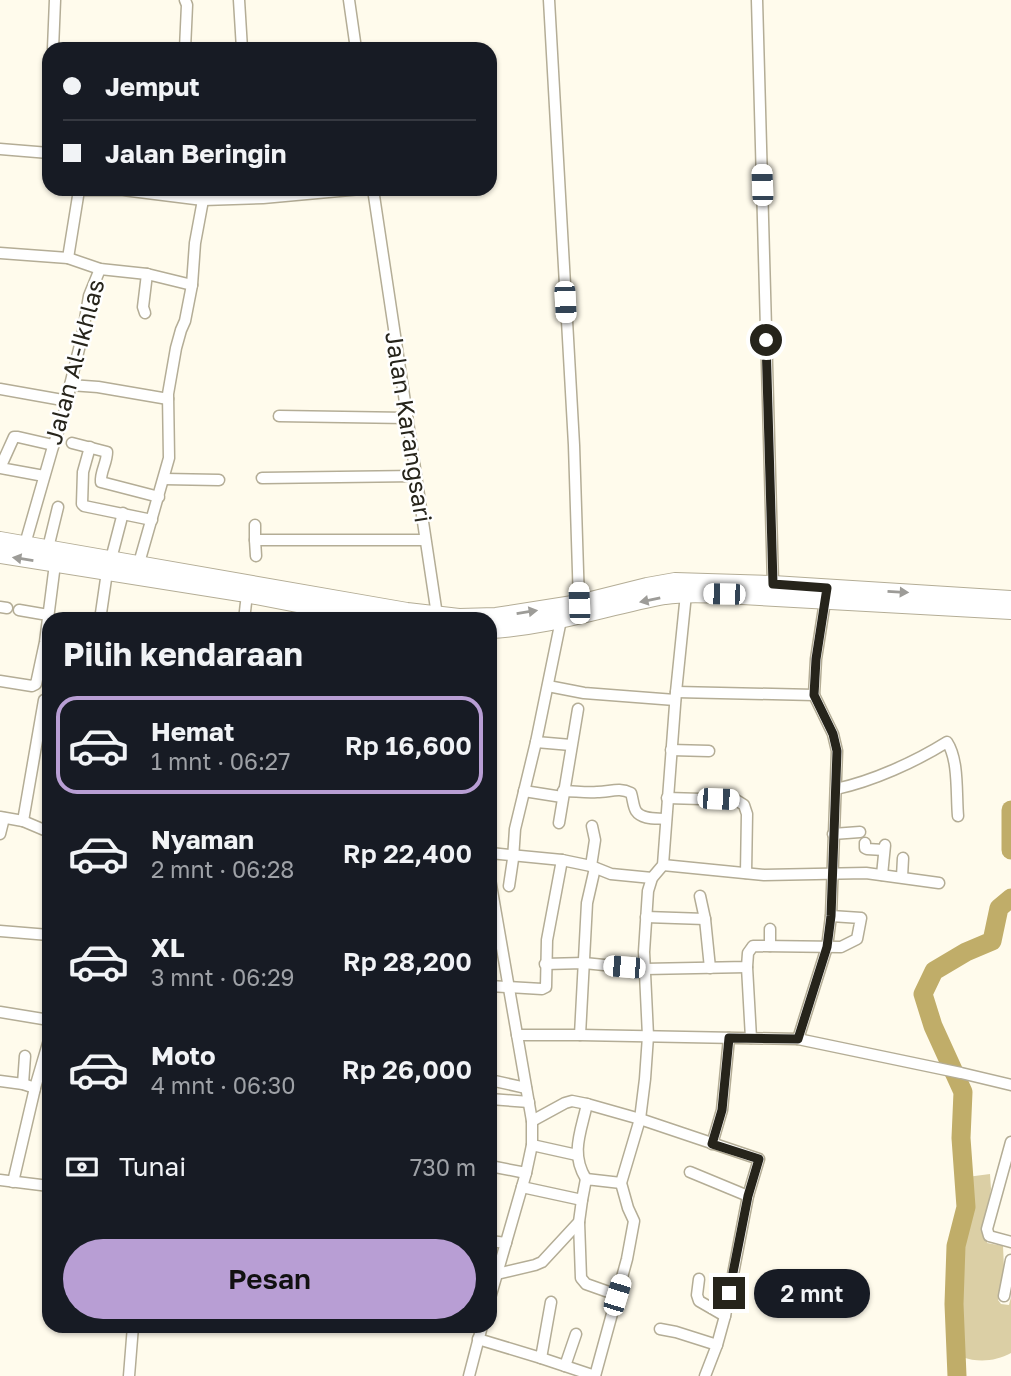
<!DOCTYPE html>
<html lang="id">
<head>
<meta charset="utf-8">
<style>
	:root { --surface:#171b24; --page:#20242c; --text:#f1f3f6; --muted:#9ea1a6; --line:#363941; --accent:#b89ed4 }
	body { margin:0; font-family:"Golos Text",sans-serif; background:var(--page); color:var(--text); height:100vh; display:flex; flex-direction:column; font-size:26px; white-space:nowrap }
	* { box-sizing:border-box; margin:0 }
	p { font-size:23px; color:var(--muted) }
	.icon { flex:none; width:38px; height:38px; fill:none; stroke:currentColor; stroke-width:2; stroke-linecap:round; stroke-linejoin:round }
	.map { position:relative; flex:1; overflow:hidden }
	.sheet { position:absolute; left:42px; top:612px; width:455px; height:721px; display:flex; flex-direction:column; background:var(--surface); border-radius:21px; box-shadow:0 2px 5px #0004 }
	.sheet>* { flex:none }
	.top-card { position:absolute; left:42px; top:42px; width:455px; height:154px; border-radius:21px; box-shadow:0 2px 5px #0004; display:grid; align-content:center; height:154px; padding:0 21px; background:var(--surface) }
	.end { position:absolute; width:32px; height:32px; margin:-16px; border:9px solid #26241b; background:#fff; box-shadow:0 0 0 4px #fff }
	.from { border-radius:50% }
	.bubble { position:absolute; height:49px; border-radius:24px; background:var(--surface); box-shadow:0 2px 5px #0004; font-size:23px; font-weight:600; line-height:49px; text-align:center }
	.car { position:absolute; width:21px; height:42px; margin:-21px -10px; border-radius:9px; box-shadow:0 0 5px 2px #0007; background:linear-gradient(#fff 24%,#345 0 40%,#fff 0 76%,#345 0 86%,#fff 0) }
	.top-card b { display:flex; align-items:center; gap:24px; height:66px; font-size:26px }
	.top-card b+b { border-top:2px solid var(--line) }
	.top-card i { width:18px; height:18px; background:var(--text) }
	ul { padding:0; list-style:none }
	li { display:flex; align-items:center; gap:21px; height:98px; margin:0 14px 10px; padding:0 7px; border:4px solid transparent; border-radius:21px }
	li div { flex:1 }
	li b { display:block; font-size:26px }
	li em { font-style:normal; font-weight:600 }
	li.selected { border-color:var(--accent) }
	li>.icon { width:63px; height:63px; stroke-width:1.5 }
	h2 { padding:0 21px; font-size:32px; line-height:84px }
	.pay { display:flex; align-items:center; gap:18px; height:77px; padding:0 21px; font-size:26px }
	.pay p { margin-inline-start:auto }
	.primary-button { display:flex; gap:14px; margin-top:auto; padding:14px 21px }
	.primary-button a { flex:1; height:80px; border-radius:42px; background:var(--accent); color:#111; font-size:28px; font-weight:600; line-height:80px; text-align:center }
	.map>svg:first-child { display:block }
	.green { fill:#dbcfa5 }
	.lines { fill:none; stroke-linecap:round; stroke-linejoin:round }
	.river { stroke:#c0ad69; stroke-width:19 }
	.minor-casing { stroke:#b4ad96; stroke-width:13 }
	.secondary-casing { stroke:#b4ad96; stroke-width:18 }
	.minor { stroke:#fff; stroke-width:10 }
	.secondary { stroke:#fff; stroke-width:16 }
	.oneway { fill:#9d9c98 }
	.route { stroke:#26241b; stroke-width:9 }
	.labels { text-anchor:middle; stroke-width:5; stroke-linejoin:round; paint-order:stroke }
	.street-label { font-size:24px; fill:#26241b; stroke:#fff }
</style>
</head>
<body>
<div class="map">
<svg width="1011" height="1376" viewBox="0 0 1011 1376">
	<rect width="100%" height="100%" fill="#fffbec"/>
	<!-- green -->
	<path class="green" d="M990,1174L991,1189L986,1220L987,1243L1003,1246L1004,1268L998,1300L1001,1304L1009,1305L1011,1297V1353C996,1361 979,1363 962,1357L960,1340L959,1278L960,1250L970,1212L971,1196L967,1177Z"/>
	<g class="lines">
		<!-- river -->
		<g class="river">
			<path d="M1011,810V850"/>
			<path d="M957,1376L954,1304L956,1246L966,1207L961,1138L963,1092L933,1026L923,994L934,971L966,952L992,941L999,908L1011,898"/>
		</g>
		<!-- minor casing -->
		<g class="minor-casing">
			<g id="minor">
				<path d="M185,0L187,5L185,49"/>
				<path d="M239,0L242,49"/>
				<path d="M349,0L356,49"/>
				<path d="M549,0L574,445L579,603"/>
				<path d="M757,0L773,584"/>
				<path d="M53,49L55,0"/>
				<path d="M0,149L49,153"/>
				<path d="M77,189L79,190H123L203,200L263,198L361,189"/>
				<path d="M373,189L437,615"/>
				<path d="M0,253L68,258L100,269L147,274L192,285"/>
				<path d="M68,258L79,190"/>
				<path d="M145,313L143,307L147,274"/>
				<path d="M70,385L98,387L168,399"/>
				<path d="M0,389L68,401"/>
				<path d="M279,416L407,418"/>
				<path d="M72,443L107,452C107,463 100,472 101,482L159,497"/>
				<path d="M90,447L83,472L82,504L84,506L152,520"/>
				<path d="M44,476L0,468L14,437H18L53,445"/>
				<path d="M262,478L416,476"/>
				<path d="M164,479L219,480"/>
				<path d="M255,525V540H425"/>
				<path d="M255,540L256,556"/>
				<path d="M25,544L52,450L68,401L70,385L82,337L89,296L100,269"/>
				<path d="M48,548L58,507"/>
				<path d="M111,559L123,513"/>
				<path d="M137,570L169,458L168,394L176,348L181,330L185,321L192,285L195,243L203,200"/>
				<path d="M0,607L7,608"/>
				<path d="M19,610L48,615"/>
				<path d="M100,620L107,572"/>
				<path d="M244,620L247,594"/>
				<path d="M0,681L32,686L36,684L45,642L55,564"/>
				<path d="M548,686L584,693L675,700"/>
				<path d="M676,692L814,695"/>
				<path d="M536,742L571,745"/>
				<path d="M671,750L709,751"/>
				<path d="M836,789C873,781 915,762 947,742C959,760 956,794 958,816"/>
				<path d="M524,791L562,797"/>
				<path d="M563,791C574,791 586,793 597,792C610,792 619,787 631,793C633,799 633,806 636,811C642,820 657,818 666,819"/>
				<path d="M667,798L736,800L744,805L747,814L746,873"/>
				<path d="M0,817L23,821L49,832"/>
				<path d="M23,821L44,700L49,701"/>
				<path d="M559,823L578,709"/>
				<path d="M0,834L4,818"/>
				<path d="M833,834L860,832"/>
				<path d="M865,843V848L867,849L884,850"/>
				<path d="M490,853L562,860L591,866L611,874L652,878"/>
				<path d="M663,865L764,875L866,873L939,883"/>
				<path d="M591,866L595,840L592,826"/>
				<path d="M882,875L885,845"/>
				<path d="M902,877L903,858"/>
				<path d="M490,879L532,1121V1145L526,1173L490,1298"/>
				<path d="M509,886L513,859L515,829L536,742L561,620"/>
				<path d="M700,896L705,919L710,968"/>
				<path d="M646,917L705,919"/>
				<path d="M770,929V946"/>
				<path d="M0,931L49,935"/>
				<path d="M545,964L584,963L644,969L747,967L748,953L753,946L841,947L857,939L861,918L831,916"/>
				<path d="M747,967L751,1038"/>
				<path d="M490,986L542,989L546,987L547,940L562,860"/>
				<path d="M0,1012L49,1020"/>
				<path d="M517,1035H580L798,1039L961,1073L1011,1085"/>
				<path d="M580,1035L587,903L595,868"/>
				<path d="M798,1039L827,947L831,916L837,751L833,734L814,695L816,659L826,595"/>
				<path d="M490,1080L526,1088"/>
				<path d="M0,1081L23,1084L35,1088L13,1182"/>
				<path d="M23,1084L25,1056"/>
				<path d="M34,1091L49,1040"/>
				<path d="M490,1099L529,1102"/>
				<path d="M532,1121L565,1103L572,1101L587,1104L640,1119L759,1159L748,1196L725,1316L717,1345L705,1376"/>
				<path d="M1011,1142L987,1229L989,1236L1011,1242"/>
				<path d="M712,1144L722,1110L729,1038"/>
				<path d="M532,1145L577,1155"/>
				<path d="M490,1166L526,1173"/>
				<path d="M690,1172L748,1196"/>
				<path d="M586,1179C570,1153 581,1132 587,1104"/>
				<path d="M0,1180L49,1186"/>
				<path d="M522,1187L582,1200"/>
				<path d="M579,1222L581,1278L586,1284L617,1295"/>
				<path d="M490,1241L506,1243"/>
				<path d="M497,1274L535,1265L542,1262L579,1222L582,1200L586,1179L621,1183"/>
				<path d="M699,1279L697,1295L699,1301L725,1316"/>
				<path d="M1004,1296L1011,1260"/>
				<path d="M660,1329L676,1332L717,1345"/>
				<path d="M478,1339L541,1358L551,1302"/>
				<path d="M541,1358L595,1376"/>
				<path d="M565,1366L576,1334"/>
				<path d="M129,1376L133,1326"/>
				<path d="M469,1376L482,1326"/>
				<path d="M595,1376L627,1259L634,1221L628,1208L621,1183L640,1119L645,1079L648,1036L644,952L648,891L652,878L663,865L676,692L686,594"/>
			</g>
		</g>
		<!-- secondary casing -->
		<g class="secondary-casing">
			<g id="secondary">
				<path d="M0,540L407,611L459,617L496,616L579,603L647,586L675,581L773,584L1011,599"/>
				<path d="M0,555L240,593L380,620"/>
				<path d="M490,630C550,627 606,607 665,596C684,593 704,594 724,595L1011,611"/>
			</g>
		</g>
		<!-- minor -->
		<use href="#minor" class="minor"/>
		<!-- secondary -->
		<use href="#secondary" class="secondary"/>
	</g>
	<!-- one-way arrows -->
	<defs><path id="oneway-solid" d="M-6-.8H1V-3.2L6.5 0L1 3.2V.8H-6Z" transform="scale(1.75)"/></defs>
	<g class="oneway">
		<use href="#oneway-solid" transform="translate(23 559) rotate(-171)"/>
		<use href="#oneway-solid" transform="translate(898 592) rotate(3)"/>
		<use href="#oneway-solid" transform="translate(650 600) rotate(168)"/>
		<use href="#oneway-solid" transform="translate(527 612) rotate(-9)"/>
	</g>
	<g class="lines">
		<!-- route -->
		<path class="route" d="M729,1293L748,1196L759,1159L712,1144L722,1110L729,1038L798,1039L827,947L831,916L837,751L833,734L814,695L816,659L827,588L773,584L766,340"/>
	</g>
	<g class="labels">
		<!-- street labels -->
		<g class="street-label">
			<text transform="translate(75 362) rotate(-75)" y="8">Jalan Al-Ikhlas</text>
			<text transform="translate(408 427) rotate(81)" y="8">Jalan Karangsari</text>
		</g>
	</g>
</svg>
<i class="end from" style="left:766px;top:340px"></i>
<i class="end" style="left:729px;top:1293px"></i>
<div class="bubble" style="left:754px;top:1269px;width:116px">2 mnt</div>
<i class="car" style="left:762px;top:185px;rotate:358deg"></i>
<i class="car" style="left:565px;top:302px;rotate:177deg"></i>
<i class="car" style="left:724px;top:594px;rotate:271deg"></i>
<i class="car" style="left:579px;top:603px;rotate:358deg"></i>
<i class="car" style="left:718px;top:799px;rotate:92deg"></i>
<i class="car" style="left:624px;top:967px;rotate:275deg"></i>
<i class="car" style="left:617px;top:1295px;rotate:17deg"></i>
<div class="top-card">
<b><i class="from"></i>Jemput</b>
<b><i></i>Jalan Beringin</b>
</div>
<section class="sheet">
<h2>Pilih kendaraan</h2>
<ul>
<li class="selected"><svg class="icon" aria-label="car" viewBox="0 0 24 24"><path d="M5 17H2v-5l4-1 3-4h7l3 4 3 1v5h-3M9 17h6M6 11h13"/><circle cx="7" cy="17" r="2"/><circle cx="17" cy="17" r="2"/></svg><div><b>Hemat</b><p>1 mnt · 06:27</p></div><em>Rp 16,600</em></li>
<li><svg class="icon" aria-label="car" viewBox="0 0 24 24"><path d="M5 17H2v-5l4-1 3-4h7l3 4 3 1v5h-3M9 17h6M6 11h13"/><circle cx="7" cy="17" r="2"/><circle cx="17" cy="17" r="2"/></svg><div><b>Nyaman</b><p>2 mnt · 06:28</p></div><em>Rp 22,400</em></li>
<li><svg class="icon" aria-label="car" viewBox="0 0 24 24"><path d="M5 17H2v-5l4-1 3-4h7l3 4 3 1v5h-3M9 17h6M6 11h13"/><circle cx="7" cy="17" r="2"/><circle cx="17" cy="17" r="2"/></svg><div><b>XL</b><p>3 mnt · 06:29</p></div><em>Rp 28,200</em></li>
<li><svg class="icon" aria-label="car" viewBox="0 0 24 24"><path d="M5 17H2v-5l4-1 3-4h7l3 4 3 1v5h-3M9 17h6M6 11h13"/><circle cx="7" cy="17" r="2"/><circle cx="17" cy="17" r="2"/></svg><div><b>Moto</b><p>4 mnt · 06:30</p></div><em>Rp 26,000</em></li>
</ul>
<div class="pay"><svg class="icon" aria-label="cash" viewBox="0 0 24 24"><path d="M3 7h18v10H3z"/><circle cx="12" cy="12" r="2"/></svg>Tunai<p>730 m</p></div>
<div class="primary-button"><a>Pesan</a></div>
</section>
</div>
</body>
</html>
